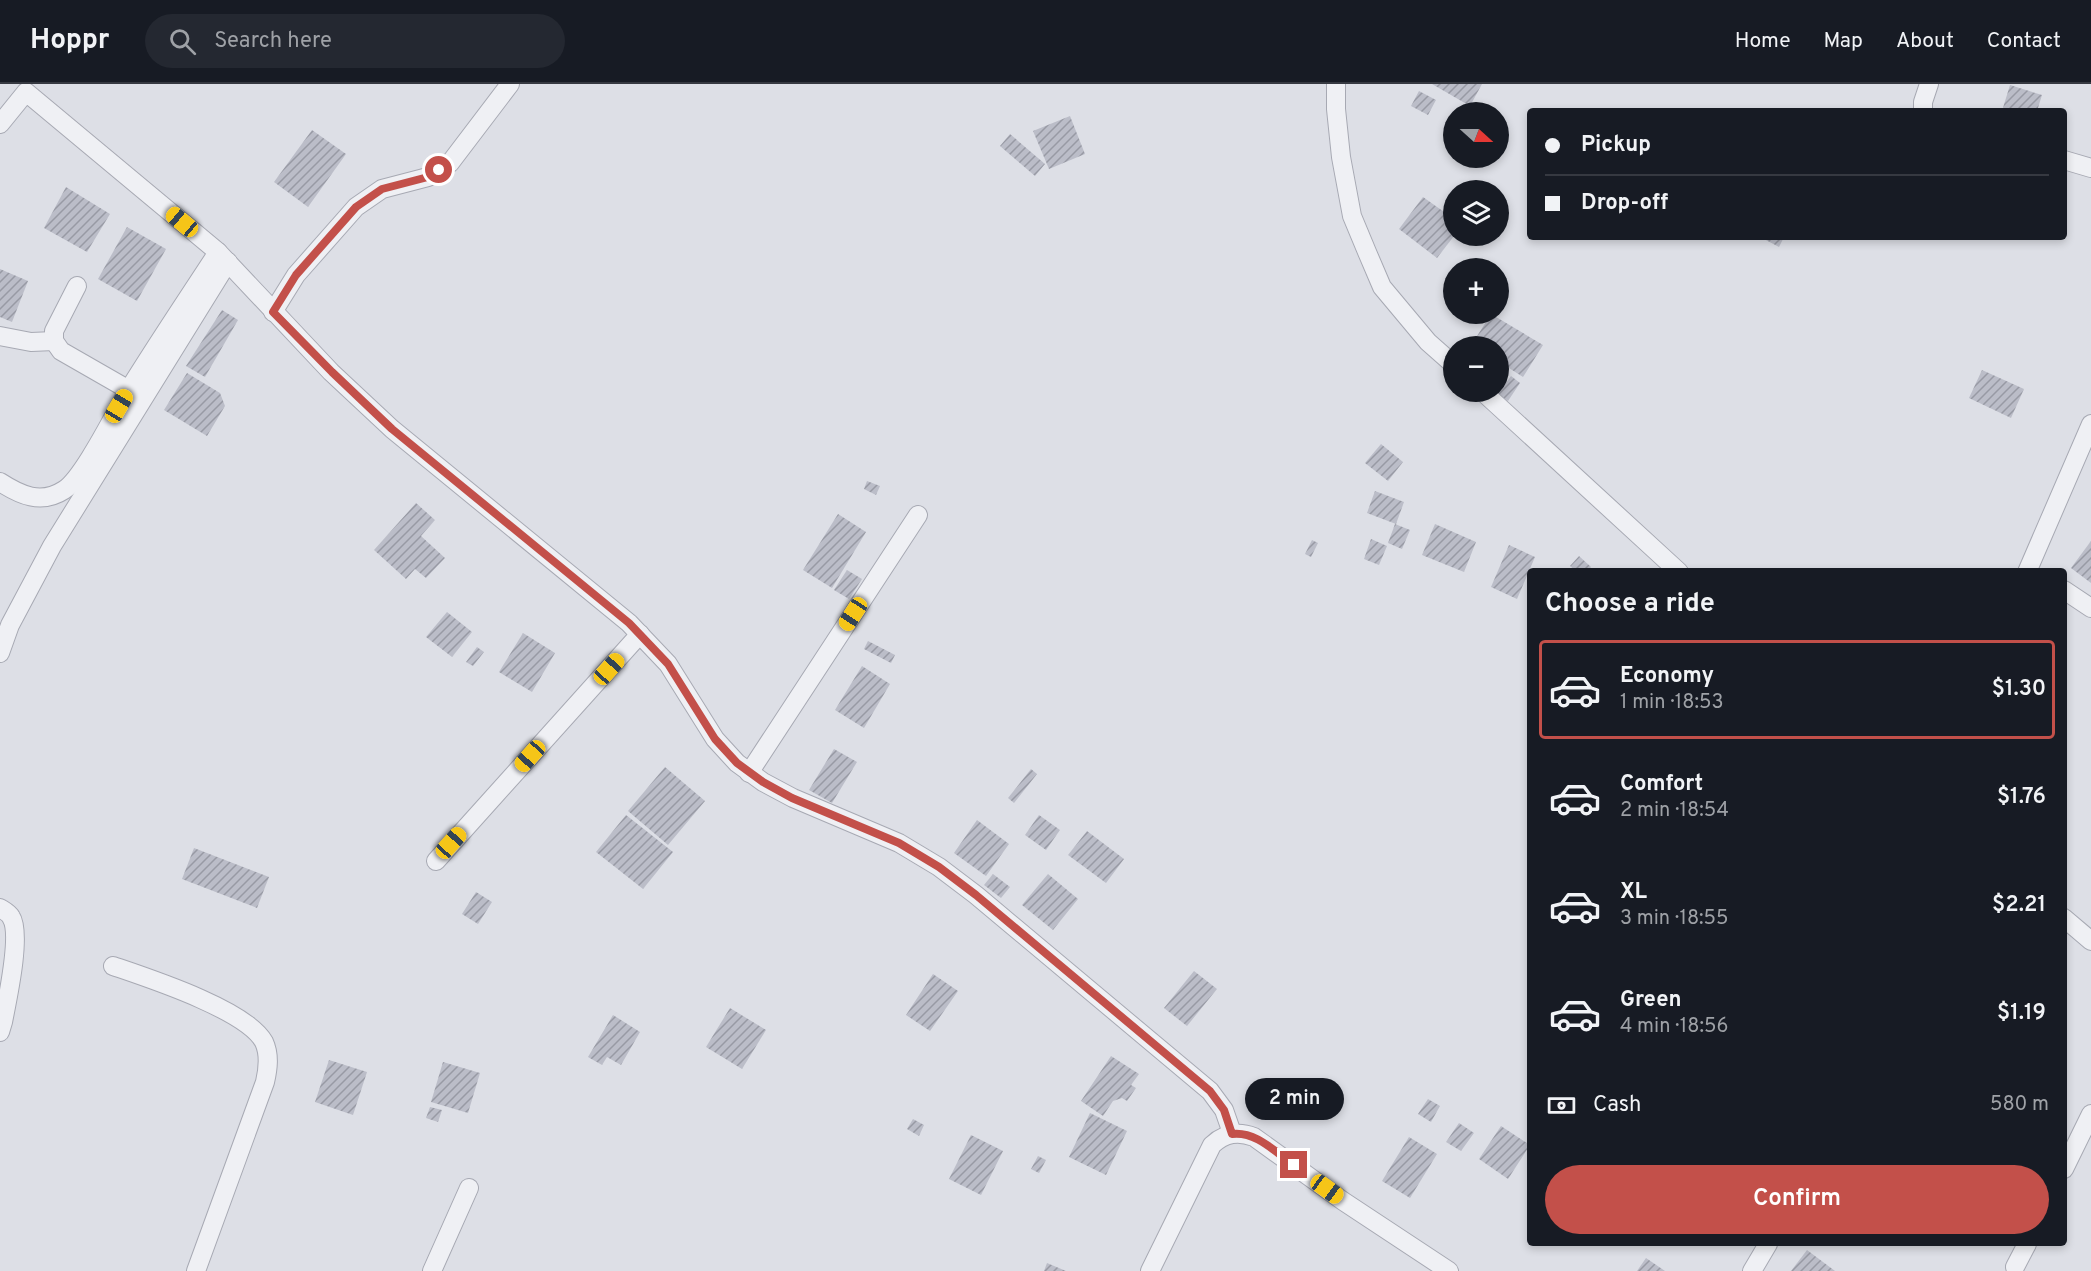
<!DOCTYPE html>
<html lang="en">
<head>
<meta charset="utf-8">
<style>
	:root { --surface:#171b24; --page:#242831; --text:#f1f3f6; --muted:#9ea1a6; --line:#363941; --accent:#c3504a }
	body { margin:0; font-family:Overpass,sans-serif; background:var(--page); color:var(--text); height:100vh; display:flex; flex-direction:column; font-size:22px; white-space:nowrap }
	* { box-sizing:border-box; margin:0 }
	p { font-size:20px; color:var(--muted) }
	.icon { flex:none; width:33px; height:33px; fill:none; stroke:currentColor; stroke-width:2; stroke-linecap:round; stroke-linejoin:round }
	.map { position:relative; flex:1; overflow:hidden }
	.details { position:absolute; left:1527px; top:484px; width:540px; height:678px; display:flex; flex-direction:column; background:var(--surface); border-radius:6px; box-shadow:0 3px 9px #0003 }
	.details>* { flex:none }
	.guide { position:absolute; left:1527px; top:24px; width:540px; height:132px; border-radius:6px; box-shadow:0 3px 9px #0003; display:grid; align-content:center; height:132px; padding:0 18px; background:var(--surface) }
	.needle { width:39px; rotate:111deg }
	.tools { position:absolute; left:1443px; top:18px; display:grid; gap:12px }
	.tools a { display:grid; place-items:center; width:66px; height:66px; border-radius:50%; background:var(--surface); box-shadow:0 3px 9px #0003; font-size:30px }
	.end { position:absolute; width:27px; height:27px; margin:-14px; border:8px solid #c3504a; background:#fff; box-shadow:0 0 0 3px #fff }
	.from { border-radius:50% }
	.bubble { position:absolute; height:42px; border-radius:21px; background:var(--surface); box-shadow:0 3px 9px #0003; font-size:20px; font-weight:600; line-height:42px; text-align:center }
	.car { position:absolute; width:18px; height:36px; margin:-18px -9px; border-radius:8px; box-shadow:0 0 4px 2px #0007; background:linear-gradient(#f5c518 24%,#345 0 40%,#f5c518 0 76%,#345 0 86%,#f5c518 0) }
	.guide b { display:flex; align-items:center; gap:21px; height:57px; font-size:22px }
	.guide b+b { border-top:2px solid var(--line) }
	.guide i { width:15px; height:15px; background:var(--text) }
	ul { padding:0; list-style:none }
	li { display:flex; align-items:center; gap:18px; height:99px; margin:0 12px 9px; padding:0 6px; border:3px solid transparent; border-radius:6px }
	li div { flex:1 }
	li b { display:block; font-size:22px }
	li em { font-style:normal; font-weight:600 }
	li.current { border-color:var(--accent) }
	li>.icon { width:54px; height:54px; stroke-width:1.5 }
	h2 { padding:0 18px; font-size:27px; line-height:72px }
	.pay { display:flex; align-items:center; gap:15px; height:66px; padding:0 18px; font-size:22px }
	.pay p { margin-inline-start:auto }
	.cta { display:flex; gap:12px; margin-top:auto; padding:12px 18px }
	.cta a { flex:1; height:69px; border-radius:36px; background:var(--accent); color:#fff; font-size:24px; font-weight:600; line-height:69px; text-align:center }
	header { display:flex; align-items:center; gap:36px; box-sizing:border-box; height:84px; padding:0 30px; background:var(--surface); border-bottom:2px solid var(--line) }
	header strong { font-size:28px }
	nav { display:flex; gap:33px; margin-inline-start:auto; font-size:21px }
	.search { width:420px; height:54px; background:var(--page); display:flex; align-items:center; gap:15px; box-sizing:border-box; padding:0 21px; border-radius:33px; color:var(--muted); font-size:22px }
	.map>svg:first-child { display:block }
	.building { fill:url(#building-hatch) }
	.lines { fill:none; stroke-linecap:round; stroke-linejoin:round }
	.minor-casing { stroke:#a7a9b3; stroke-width:20 }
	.minor { stroke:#eff0f4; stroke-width:18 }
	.route { stroke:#c3504a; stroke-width:8 }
</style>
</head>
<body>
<header>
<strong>Hoppr</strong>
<div class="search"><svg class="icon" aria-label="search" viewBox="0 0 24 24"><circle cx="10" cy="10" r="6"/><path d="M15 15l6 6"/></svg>Search here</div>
<nav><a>Home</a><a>Map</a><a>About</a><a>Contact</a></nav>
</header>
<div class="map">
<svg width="2091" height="1187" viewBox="0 0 2091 1187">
	<defs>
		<pattern id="building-hatch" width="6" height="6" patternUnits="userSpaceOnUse" patternTransform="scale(1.5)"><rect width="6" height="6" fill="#bbbdc8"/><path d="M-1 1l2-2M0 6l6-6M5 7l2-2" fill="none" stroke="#989aa4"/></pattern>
	</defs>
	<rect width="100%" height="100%" fill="#dddfe6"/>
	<!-- building -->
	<g class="building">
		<path d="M1432,0H1482L1470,22Z"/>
		<path d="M2010,1L2042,11L2037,27H2002Z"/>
		<path d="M1419,7L1436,16L1428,31L1411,22Z"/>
		<path d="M1070,32L1085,70L1049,85L1033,47Z"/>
		<path d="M312,46L346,70L308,123L274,98Z"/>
		<path d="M1010,50L1045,80L1035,92L1000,62Z"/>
		<path d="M66,103L110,130L87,168L44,144Z"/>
		<path d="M1423,113L1454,135V152L1437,174L1399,145Z"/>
		<path d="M127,143L166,165L137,217L98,195Z"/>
		<path d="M1765,153H1784L1779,163L1764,155Z"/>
		<path d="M0,185L28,197L12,238L0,233Z"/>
		<path d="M222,226L238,236L205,293L186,282Z"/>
		<path d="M1491,230L1543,261L1523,293L1498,277V262H1476L1472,260Z"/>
		<path d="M1982,286L2024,305L2011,334L1969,314Z"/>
		<path d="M187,289L220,309L225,322L207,352L164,326Z"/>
		<path d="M1511,292L1520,299L1508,317L1498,310Z"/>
		<path d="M1381,360L1403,378L1388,397L1365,379Z"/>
		<path d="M867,397L880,402L876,411L864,405Z"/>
		<path d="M1375,407L1404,418L1396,440L1367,429Z"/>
		<path d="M416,419L435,436L421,452L445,474L426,494L415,485L406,495L374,466Z"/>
		<path d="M838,430L866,448L832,504L803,486Z"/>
		<path d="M1395,440L1410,446L1402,465L1388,459Z"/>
		<path d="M1435,440L1476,458L1464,488L1422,471Z"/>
		<path d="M1371,455L1387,462L1379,481L1364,475Z"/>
		<path d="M1312,456L1318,459L1311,473L1305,470Z"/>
		<path d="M2091,457V499L2071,484Z"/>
		<path d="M1509,461L1535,473L1517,515L1491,503Z"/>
		<path d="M1579,472L1591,483L1587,488H1577L1570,482Z"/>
		<path d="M847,486L862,495L849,515L834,506Z"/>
		<path d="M447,528L472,548L452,573L426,553Z"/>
		<path d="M523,549L555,569L532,608L499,588Z"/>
		<path d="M868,557L895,571L891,579L864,565Z"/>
		<path d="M477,563L484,568L473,582L466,578Z"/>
		<path d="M862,582L890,600L864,644L835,626Z"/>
		<path d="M834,665L857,678L832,719L809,706Z"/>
		<path d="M665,683L705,717L668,761L628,727Z"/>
		<path d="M1031,685L1037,690L1014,719L1008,714Z"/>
		<path d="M626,731L673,768L643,805L596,768Z"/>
		<path d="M1039,731L1060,746L1046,766L1025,751Z"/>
		<path d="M977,736L1009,760L986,792L954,769Z"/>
		<path d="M1087,747L1124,775L1106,799L1068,771Z"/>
		<path d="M194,764L269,793L257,824L182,795Z"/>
		<path d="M993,790L1010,803L1001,814L984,801Z"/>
		<path d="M1048,790L1078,815L1053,846L1022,821Z"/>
		<path d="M476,808L492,818L478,840L462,830Z"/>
		<path d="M1194,887L1217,905L1187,942L1164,924Z"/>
		<path d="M933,890L958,907L930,947L906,931Z"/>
		<path d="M730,924L766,946L742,985L706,963Z"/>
		<path d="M613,931L640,948L621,981L607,973L602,981L588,973Z"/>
		<path d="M1111,972L1139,990L1131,1001L1136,1004L1127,1017L1122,1014L1113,1017L1103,1032L1081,1017Z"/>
		<path d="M329,976L367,988L353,1031L315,1018Z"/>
		<path d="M443,978L480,989L468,1029L431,1018Z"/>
		<path d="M1428,1015L1440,1022L1431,1038L1418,1030Z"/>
		<path d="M430,1023L442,1026L438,1038L426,1034Z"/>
		<path d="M1090,1029L1127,1047L1106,1091L1069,1073Z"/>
		<path d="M913,1035L924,1041L919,1052L907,1045Z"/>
		<path d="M1459,1039L1474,1049L1461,1067L1446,1058Z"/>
		<path d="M1501,1042L1530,1061L1508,1095L1479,1075Z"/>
		<path d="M971,1051L1003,1067L981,1111L949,1095Z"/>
		<path d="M1409,1053L1437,1070L1410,1114L1382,1097Z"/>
		<path d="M1038,1072L1046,1076L1039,1089L1031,1085Z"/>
		<path d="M1807,1166L1835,1187H1791Z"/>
		<path d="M1646,1174L1665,1187H1637Z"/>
		<path d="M1047,1179L1066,1187H1044Z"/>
	</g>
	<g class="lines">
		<!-- minor casing -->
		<g class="minor-casing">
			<g id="minor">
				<path d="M1336,0V25L1341,73L1352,132L1367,168L1382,203L1428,258L1454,281"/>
				<path d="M1923,27V18L1929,0"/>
				<path d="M0,40L26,8L218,168L331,288L392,345L629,539L668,580L715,655L737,679L763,698L793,714L899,759L939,783L976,811L1210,1007L1224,1026L1232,1049"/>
				<path d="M2064,76L2091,84"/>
				<path d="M77,202L54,247V257L61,267L129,306"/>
				<path d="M273,228L296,191L356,123L382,105L428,93L450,79L510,0"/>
				<path d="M0,252L31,258L54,257"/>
				<path d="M1483,308L1679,488"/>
				<path d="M0,398C20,411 41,421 64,406C83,394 115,329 128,307C157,260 188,214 218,168"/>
				<path d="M2027,488L2091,340"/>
				<path d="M2064,506L2091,524"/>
				<path d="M0,569L10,541L52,462L228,178"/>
				<path d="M749,689L918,431"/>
				<path d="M436,777L640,550"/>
				<path d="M0,824C3,826 9,829 11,833C22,850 7,917 3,938L0,948"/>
				<path d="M2064,834L2091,857"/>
				<path d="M113,882C148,894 247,926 264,958C270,971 268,985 265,998L196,1187"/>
				<path d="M2064,1085L2091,1030"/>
				<path d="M2015,1183L2027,1160"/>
				<path d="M432,1187L469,1104"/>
				<path d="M1150,1187L1212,1061C1225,1049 1238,1047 1254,1053L1343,1117L1449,1187"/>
				<path d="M1752,1187L1768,1160"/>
			</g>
		</g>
		<!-- minor -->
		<use href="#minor" class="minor"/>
	</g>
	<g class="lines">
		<!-- route -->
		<path class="route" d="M439,86L428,93L382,105L356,123L296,191L273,228L332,288L392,345L629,539L668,580L715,655L737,679L763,698L792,714L899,759L939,783L976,811L1210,1007L1224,1026L1232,1050C1256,1047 1275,1068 1294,1081"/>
	</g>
</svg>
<div class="tools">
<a><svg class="needle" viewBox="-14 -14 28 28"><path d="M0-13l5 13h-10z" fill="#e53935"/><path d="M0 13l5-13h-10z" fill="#9ea1a6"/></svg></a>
<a><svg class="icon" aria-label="layers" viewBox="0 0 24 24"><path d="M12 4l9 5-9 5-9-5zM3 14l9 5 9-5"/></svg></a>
<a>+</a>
<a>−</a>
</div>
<i class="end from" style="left:439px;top:86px"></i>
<i class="end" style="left:1294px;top:1081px"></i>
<div class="bubble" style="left:1245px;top:994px;width:99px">2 min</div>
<i class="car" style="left:182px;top:138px;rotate:310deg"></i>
<i class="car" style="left:119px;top:322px;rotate:31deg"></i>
<i class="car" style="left:853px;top:530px;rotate:213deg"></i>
<i class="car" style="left:609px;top:585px;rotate:42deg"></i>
<i class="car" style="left:530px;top:672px;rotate:222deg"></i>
<i class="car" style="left:451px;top:759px;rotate:42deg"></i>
<i class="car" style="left:1327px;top:1105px;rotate:126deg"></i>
<div class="guide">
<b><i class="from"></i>Pickup</b>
<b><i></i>Drop-off</b>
</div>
<section class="details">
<h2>Choose a ride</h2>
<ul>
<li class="current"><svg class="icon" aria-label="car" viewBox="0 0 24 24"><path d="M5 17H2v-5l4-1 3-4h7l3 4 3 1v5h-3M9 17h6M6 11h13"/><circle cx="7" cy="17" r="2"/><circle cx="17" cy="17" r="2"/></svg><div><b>Economy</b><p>1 min · 18:53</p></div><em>$1.30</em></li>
<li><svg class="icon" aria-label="car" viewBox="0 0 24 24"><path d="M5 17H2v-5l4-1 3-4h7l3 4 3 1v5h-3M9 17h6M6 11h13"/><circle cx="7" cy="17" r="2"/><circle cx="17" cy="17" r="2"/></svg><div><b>Comfort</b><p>2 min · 18:54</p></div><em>$1.76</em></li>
<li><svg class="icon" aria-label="car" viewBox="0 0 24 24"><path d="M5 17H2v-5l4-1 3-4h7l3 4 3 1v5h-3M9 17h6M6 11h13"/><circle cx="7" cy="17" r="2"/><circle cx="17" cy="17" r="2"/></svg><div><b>XL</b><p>3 min · 18:55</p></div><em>$2.21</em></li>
<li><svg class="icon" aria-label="car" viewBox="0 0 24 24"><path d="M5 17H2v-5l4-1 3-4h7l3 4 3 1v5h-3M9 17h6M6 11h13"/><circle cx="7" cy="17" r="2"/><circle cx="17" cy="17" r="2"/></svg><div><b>Green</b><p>4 min · 18:56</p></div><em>$1.19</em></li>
</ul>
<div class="pay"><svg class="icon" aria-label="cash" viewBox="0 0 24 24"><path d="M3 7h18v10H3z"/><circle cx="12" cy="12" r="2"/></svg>Cash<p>580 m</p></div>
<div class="cta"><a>Confirm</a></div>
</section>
</div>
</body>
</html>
